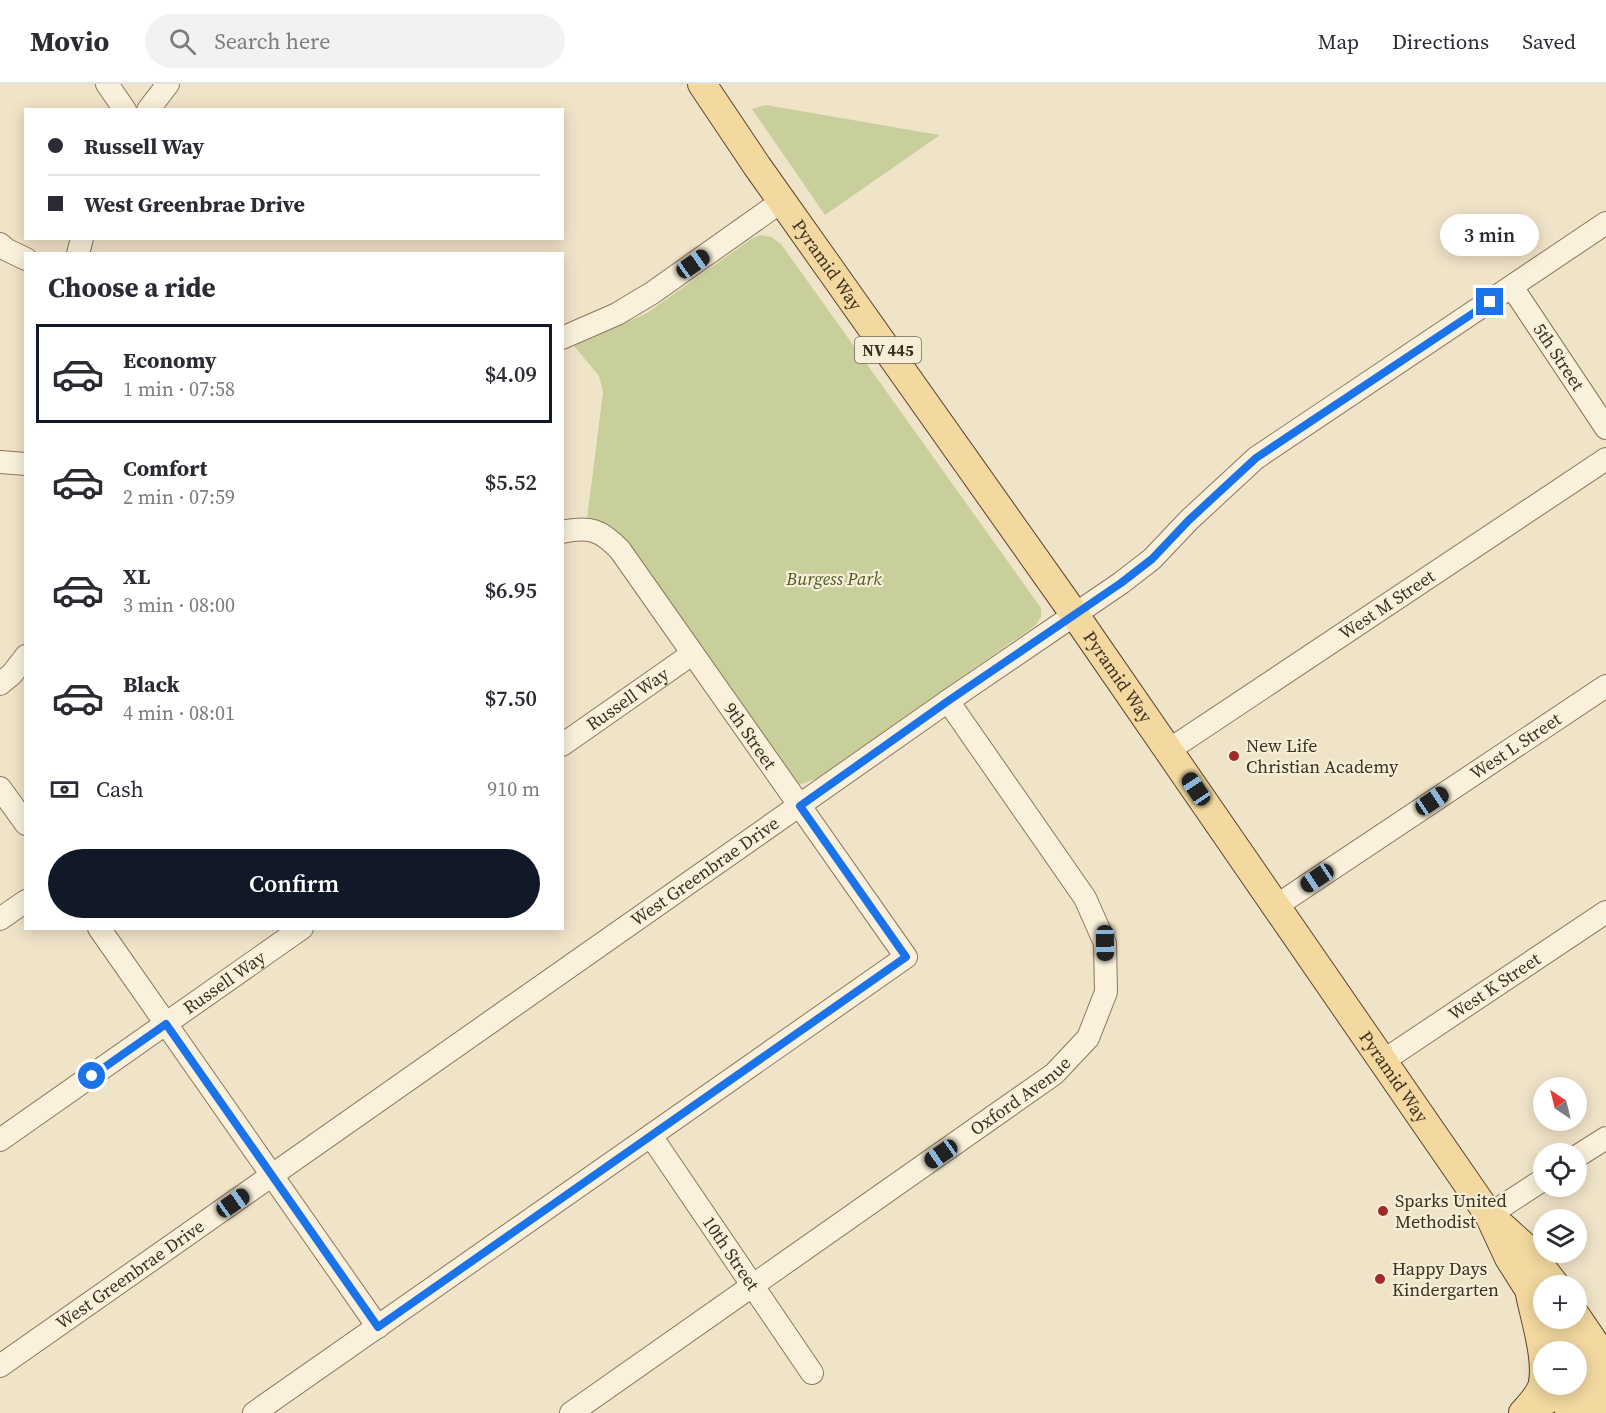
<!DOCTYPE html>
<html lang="en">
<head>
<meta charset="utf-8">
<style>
	:root { --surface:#fff; --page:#f2f2f3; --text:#2b2b33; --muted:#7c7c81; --line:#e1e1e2; --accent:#111827 }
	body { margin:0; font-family:"Source Serif 4",serif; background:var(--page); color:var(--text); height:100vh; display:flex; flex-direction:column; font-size:22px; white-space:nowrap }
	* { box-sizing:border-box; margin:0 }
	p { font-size:20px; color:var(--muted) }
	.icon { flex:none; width:33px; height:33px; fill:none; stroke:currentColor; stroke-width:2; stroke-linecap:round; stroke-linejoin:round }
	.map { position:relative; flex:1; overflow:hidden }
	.drawer { position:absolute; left:24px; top:168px; width:540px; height:678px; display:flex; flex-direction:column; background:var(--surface); border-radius:0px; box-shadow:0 3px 15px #0003 }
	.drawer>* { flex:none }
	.hud { position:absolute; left:24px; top:24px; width:540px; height:132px; border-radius:0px; box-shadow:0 3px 15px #0003; display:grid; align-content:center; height:132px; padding:0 24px; background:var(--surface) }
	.needle { width:39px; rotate:325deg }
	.fabs { position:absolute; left:1533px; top:993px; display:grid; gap:12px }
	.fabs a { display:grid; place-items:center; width:54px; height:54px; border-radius:50%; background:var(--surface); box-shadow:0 3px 15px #0003; font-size:30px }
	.end { position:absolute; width:27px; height:27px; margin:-14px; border:8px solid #1a73e8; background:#fff; box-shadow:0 0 0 3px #fff }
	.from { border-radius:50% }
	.bubble { position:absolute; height:42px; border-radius:21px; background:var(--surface); box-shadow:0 3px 15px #0003; font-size:20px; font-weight:600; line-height:42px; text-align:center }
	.car { position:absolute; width:18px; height:36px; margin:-18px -9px; border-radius:8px; box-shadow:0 0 4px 2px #0007; background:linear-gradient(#222 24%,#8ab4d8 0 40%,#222 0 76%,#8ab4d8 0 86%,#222 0) }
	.hud b { display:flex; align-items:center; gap:21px; height:57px; font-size:22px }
	.hud b+b { border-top:2px solid var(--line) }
	.hud i { width:15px; height:15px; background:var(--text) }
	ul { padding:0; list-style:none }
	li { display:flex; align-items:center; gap:18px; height:99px; margin:0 12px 9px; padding:0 12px; border:3px solid transparent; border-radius:0px }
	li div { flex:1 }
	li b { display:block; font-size:22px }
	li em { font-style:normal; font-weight:600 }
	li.on { border-color:var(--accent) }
	li>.icon { width:54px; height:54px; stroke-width:1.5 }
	h2 { padding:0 24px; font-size:27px; line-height:72px }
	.pay { display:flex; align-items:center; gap:15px; height:66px; padding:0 24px; font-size:22px }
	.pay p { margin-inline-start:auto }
	.cta { display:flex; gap:12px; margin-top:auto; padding:12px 24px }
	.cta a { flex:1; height:69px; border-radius:36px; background:var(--accent); color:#fff; font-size:24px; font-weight:600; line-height:69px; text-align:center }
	header { display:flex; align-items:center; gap:36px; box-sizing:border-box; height:84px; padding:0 30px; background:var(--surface); border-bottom:2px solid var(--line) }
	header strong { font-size:28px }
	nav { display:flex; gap:33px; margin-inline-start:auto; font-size:21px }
	.search { width:420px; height:54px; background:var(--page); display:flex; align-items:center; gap:15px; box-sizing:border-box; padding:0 21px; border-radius:33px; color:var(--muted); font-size:22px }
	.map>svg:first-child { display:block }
	.green { fill:#c9cf9b }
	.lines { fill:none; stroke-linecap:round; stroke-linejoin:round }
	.minor-casing { stroke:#8d765c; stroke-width:24 }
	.major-casing { stroke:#5b4430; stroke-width:30 }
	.minor { stroke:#faf1dc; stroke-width:22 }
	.major { stroke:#f3d9a0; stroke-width:28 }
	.route { stroke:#1a73e8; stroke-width:8 }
	.poi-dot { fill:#9e2a2b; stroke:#f7eed8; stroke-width:2 }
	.labels { text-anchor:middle; stroke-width:4.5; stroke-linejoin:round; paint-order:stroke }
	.shield { fill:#f7eed8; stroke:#756857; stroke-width:1.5 }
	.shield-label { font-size:16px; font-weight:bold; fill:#3d2e20 }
	.street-label { font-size:18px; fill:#3d2e20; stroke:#f7eed8 }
	.park-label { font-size:18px; font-style:italic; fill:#4d5a26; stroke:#f7eed8 }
	.poi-label { font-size:18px; fill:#3d2e20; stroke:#f7eed8; text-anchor:start }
</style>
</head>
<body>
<header>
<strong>Movio</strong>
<div class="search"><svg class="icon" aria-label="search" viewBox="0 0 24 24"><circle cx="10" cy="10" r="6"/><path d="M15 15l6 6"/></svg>Search here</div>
<nav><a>Map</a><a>Directions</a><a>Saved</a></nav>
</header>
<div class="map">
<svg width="1606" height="1329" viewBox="0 0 1606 1329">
	<rect width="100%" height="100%" fill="#f0e4c8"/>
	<!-- green -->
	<g class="green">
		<path d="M766,21L916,47L940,51L825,131L752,25Z"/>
		<path d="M760,151L771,153L781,160L1041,524V533L1036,541L816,695L801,700L796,699L587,435L603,308L599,292L574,262L647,229L751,155Z"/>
	</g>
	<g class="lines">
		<!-- minor casing -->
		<g class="minor-casing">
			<g id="minor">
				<path d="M107,0L125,26"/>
				<path d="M148,26L168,0"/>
				<path d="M0,160L7,166L26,175"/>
				<path d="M78,170L82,154"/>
				<path id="s1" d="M1512,203L1606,344"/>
				<path d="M562,254L617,230L652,209L782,117"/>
				<path d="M0,378L26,380"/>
				<path d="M0,600L12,590L26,572"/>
				<path id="s2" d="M562,661L692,570"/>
				<path id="s3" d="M1169,666L1606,375"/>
				<path d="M0,704L26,740"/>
				<path id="s4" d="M1276,822L1606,602"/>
				<path d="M0,835L26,817"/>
				<path d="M99,844L378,1243"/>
				<path id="s5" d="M1383,977L1606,828"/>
				<path id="s6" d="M651,1052L812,1289"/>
				<path id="s7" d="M0,1056L302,844"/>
				<path d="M1576,1073L1606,1054"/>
				<path d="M1489,1131L1544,1095"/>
				<path id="s8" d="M0,1282L948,617L1121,499L1152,475L1189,436L1256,374L1606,139"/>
				<path d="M254,1329L906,873L620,466C601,446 590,442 562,448"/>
				<path id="s9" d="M571,1329L1054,990L1088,954L1106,908L1105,859L1085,814L948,617"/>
			</g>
		</g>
		<!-- major casing -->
		<g class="major-casing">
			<g id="major">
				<path id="s10" d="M702,0L757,82L1075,531L1489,1131L1509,1174L1544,1229"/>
				<path d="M1498,1139L1527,1165L1556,1202"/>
				<path d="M1576,1232L1606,1276"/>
				<path d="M1547,1234L1569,1268"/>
				<path d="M1576,1279L1606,1324"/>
				<path d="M1526,1328L1574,1300"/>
				<path d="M1523,1329C1530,1321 1538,1313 1542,1303C1549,1278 1535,1235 1530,1210"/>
				<path d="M1569,1329L1596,1310L1606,1300"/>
			</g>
		</g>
		<!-- minor -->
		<use href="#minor" class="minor"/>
		<!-- major -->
		<use href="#major" class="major"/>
	</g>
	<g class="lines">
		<!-- route -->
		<path class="route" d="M92,992L166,940L378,1243L906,873L800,722L948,617L1121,499L1152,475L1189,436L1256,374L1490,218"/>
	</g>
	<!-- markers -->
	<g class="poi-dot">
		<circle cx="1234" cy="672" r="6"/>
		<circle cx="1383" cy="1127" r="6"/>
		<circle cx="1380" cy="1195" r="6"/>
	</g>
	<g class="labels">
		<!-- shield labels -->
		<rect class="shield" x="855" y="253" width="66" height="26" rx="4.5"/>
		<g class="shield-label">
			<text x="888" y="272">NV 445</text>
		</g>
		<!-- street labels -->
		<g class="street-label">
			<text dy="6" stroke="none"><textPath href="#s10" startOffset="220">Pyramid Way</textPath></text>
			<text dy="6" stroke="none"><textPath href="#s1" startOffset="84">5th Street</textPath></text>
			<text dy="6" stroke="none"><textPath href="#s3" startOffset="262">West M Street</textPath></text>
			<text dy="6" stroke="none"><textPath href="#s10" startOffset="724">Pyramid Way</textPath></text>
			<text dy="6" stroke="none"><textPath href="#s2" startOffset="80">Russell Way</textPath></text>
			<text transform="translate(750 652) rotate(55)" y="6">9th Street</text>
			<text dy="6" stroke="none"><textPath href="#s4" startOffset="288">West L Street</textPath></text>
			<text dy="6" stroke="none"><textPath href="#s8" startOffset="861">West Greenbrae Drive</textPath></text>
			<text dy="6" stroke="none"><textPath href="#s7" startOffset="274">Russell Way</textPath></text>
			<text dy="6" stroke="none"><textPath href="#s5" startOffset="134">West K Street</textPath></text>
			<text dy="6" stroke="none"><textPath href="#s10" startOffset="1210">Pyramid Way</textPath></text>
			<text dy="6" stroke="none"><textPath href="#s9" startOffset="550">Oxford Avenue</textPath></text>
			<text dy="6" stroke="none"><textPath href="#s6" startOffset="142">10th Street</textPath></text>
			<text dy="6" stroke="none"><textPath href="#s8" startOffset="159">West Greenbrae Drive</textPath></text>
		</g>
		<!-- park labels -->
		<g class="park-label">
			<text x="834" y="501">Burgess Park</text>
		</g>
		<!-- poi labels -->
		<g class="poi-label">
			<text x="1246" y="668">New Life<tspan x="1246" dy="21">Christian Academy</tspan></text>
			<text x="1395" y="1123">Sparks United<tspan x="1395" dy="21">Methodist</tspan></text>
			<text x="1392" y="1191">Happy Days<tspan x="1392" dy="21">Kindergarten</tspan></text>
		</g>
	</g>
</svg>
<div class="fabs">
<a><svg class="needle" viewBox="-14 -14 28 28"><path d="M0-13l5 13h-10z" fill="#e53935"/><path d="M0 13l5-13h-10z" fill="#7c7c81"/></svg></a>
<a><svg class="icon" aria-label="locate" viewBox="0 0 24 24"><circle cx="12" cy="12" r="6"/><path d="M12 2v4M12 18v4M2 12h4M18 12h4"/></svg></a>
<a><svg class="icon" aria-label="layers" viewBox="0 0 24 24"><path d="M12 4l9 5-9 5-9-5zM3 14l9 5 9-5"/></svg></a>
<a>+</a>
<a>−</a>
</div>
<i class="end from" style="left:92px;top:992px"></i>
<i class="end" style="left:1490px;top:218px"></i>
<div class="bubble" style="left:1440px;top:130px;width:99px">3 min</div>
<i class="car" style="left:693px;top:180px;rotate:55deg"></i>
<i class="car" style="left:1196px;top:705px;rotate:326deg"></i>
<i class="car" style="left:1432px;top:717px;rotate:56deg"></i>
<i class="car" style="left:1317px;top:794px;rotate:236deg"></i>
<i class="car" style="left:1105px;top:859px;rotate:179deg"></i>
<i class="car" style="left:941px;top:1070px;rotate:235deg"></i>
<i class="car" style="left:233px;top:1119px;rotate:55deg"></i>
<div class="hud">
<b><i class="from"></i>Russell Way</b>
<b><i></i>West Greenbrae Drive</b>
</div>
<section class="drawer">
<h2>Choose a ride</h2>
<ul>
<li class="on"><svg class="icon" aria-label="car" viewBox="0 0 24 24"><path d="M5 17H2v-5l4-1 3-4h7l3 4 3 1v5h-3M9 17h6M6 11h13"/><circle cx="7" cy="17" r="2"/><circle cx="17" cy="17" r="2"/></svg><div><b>Economy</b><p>1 min · 07:58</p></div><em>$4.09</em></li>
<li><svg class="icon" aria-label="car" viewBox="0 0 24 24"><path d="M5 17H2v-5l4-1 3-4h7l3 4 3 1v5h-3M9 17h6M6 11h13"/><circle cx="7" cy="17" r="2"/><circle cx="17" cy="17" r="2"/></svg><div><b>Comfort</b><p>2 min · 07:59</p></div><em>$5.52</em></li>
<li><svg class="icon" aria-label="car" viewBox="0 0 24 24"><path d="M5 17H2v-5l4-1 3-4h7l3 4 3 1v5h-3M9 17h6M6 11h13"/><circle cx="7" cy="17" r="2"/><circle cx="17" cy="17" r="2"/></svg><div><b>XL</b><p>3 min · 08:00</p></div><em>$6.95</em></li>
<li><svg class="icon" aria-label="car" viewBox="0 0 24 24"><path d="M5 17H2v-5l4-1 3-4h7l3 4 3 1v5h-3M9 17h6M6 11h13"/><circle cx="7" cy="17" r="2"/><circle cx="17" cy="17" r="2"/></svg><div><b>Black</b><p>4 min · 08:01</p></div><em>$7.50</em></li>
</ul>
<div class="pay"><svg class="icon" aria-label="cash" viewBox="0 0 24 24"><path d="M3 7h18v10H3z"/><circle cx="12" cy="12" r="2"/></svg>Cash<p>910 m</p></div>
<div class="cta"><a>Confirm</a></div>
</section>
</div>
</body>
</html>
